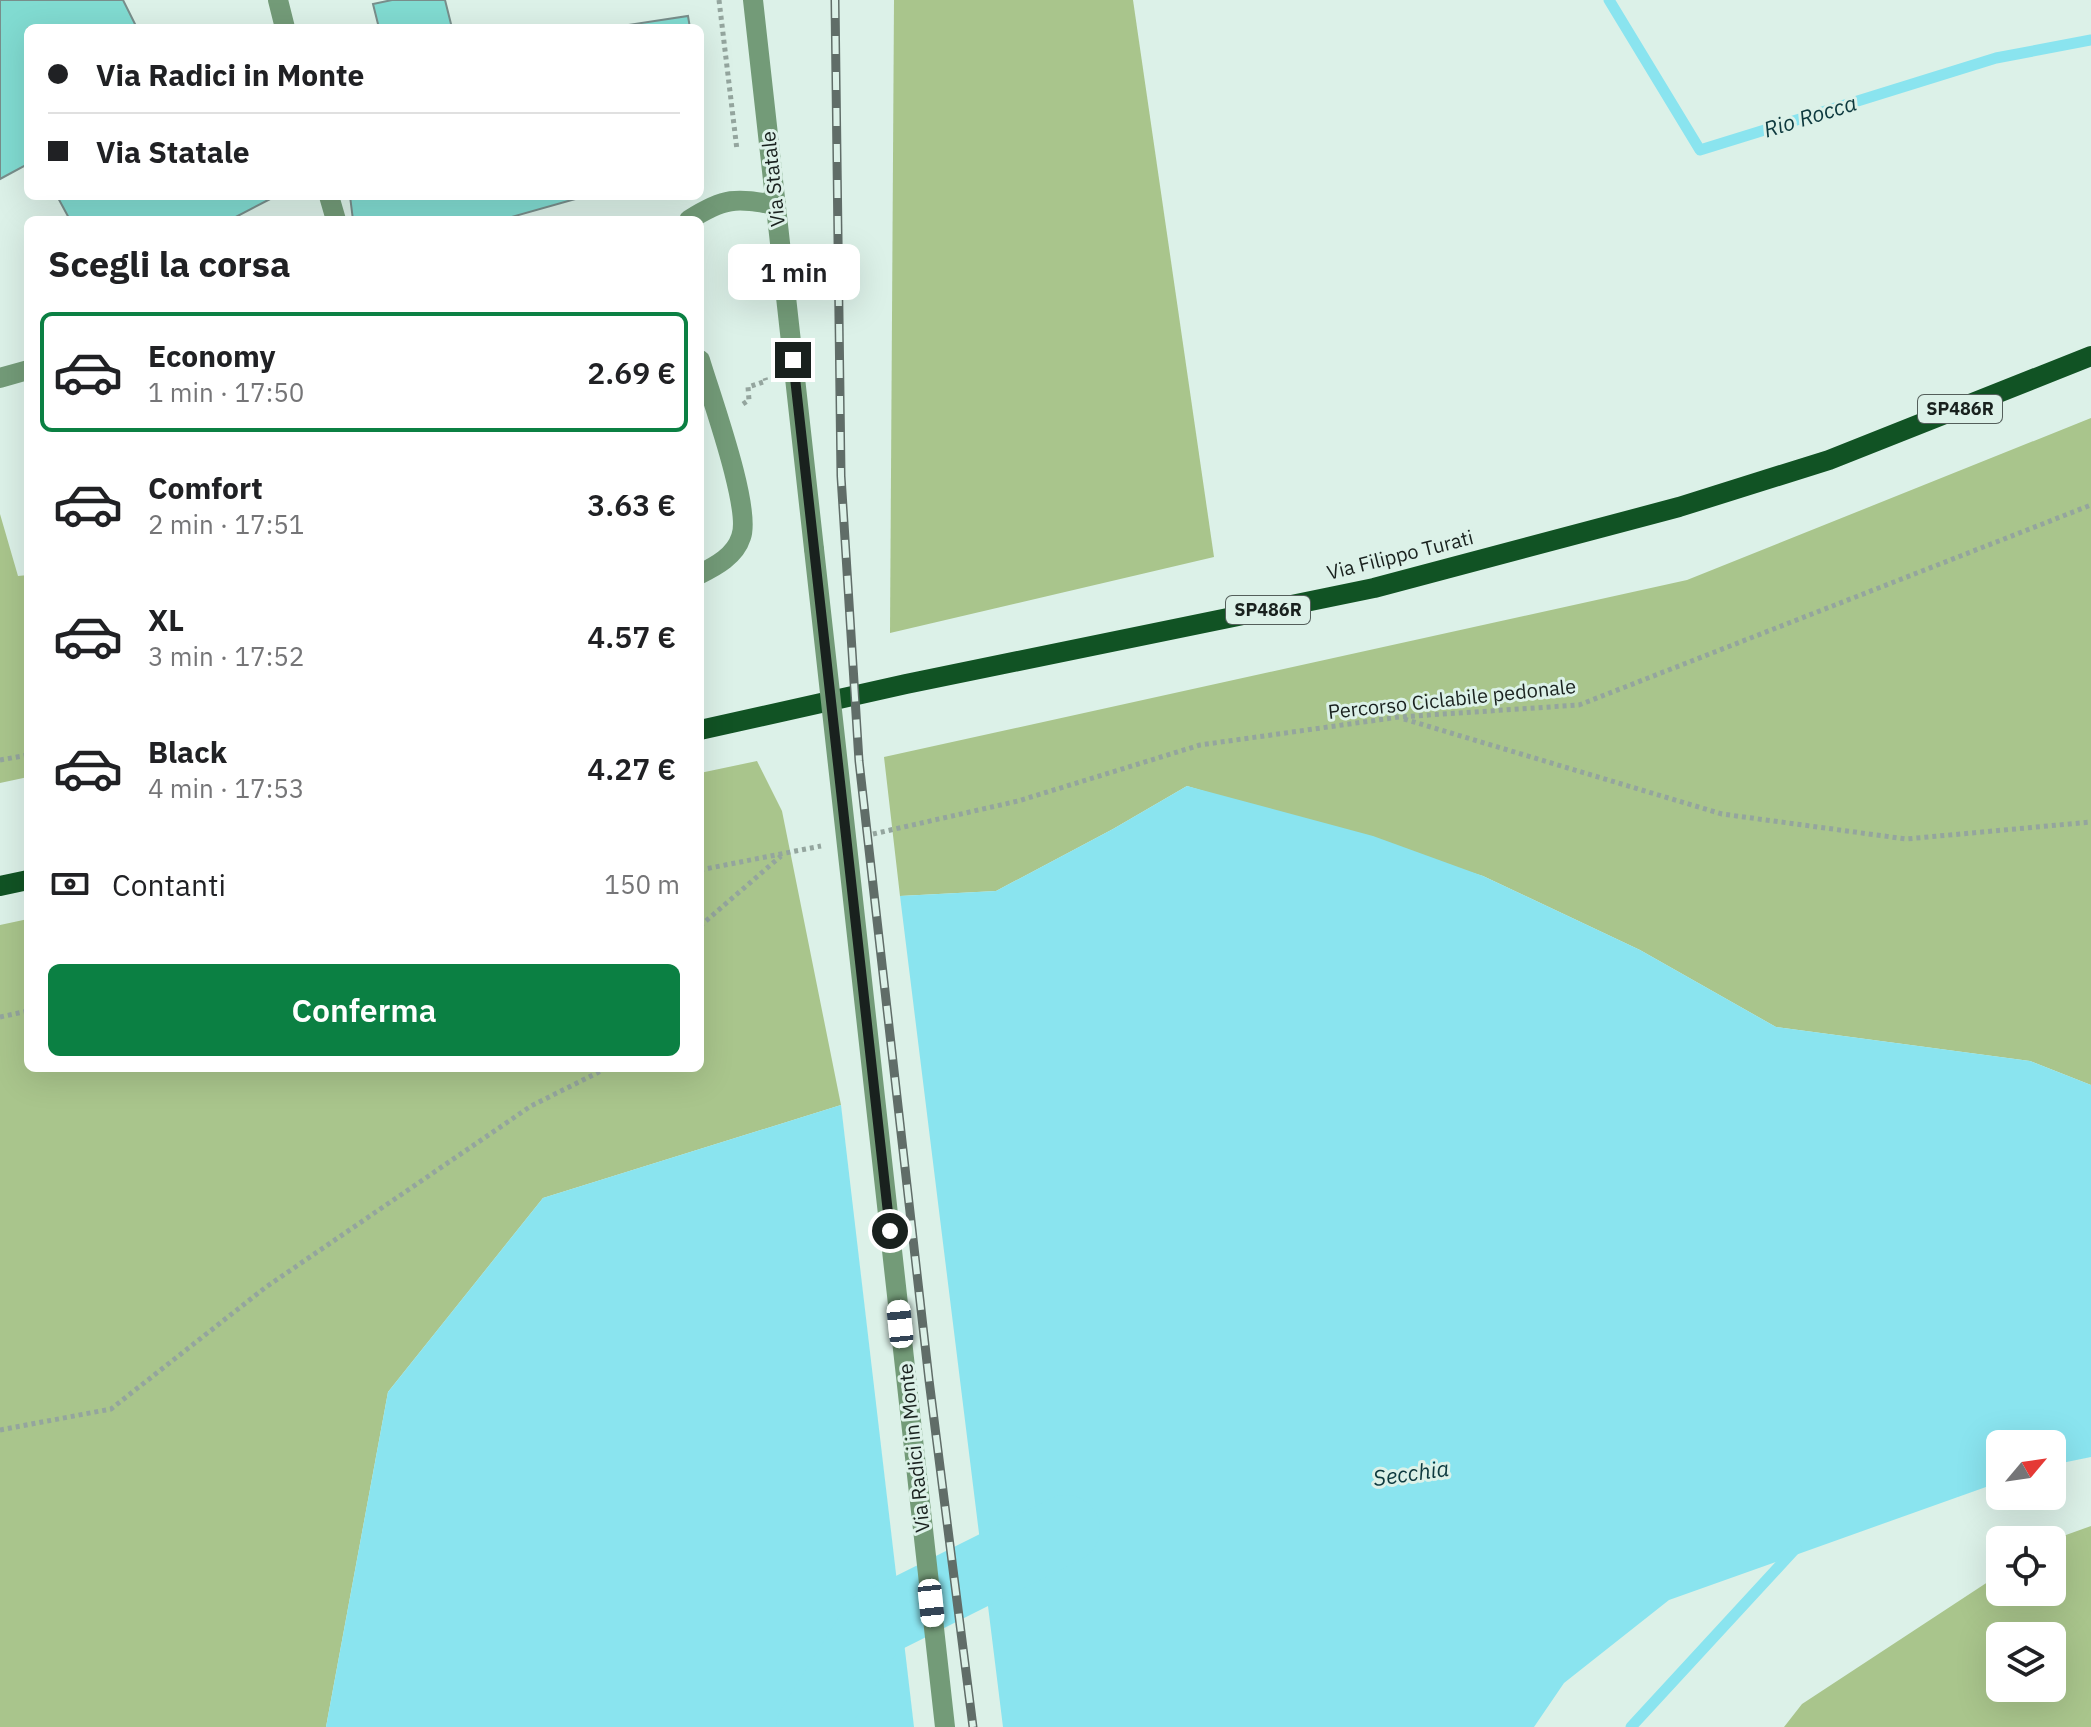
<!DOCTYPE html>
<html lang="it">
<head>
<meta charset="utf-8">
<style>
	:root { --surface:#fff; --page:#f2f2f2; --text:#202124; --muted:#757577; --line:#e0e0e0; --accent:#0b8043 }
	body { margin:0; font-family:"IBM Plex Sans",sans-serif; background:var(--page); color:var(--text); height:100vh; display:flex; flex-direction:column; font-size:30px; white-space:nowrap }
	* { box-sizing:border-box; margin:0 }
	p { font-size:26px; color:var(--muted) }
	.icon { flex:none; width:44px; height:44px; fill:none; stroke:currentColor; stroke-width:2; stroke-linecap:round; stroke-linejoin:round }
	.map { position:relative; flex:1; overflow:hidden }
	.details { position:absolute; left:24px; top:216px; width:680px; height:856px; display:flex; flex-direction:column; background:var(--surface); border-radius:12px; box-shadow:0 8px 32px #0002 }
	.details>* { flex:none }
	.guide { position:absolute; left:24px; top:24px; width:680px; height:176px; border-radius:12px; box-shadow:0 8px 32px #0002; display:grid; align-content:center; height:176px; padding:0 24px; background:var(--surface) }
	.needle { width:52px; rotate:61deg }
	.buttons { position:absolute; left:1986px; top:1430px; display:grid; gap:16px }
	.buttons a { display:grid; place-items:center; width:80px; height:80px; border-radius:12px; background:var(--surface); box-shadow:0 8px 32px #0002; font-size:40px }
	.end { position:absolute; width:36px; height:36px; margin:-18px; border:10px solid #19211e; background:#fff; box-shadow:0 0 0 4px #fff }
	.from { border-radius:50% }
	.bubble { position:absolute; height:56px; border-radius:12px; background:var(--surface); box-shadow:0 8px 32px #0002; font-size:26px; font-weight:600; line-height:56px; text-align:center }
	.car { position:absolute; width:24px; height:48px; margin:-24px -12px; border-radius:10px; box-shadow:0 0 6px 2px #0007; background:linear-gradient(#fff 24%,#345 0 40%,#fff 0 76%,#345 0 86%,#fff 0) }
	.guide b { display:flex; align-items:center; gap:28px; height:76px; font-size:30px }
	.guide b+b { border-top:2px solid var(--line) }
	.guide i { width:20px; height:20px; background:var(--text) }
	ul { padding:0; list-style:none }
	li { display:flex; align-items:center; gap:24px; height:120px; margin:0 16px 12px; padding:0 8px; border:4px solid transparent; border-radius:12px }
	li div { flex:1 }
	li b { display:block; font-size:30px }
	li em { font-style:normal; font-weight:600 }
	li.on { border-color:var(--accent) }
	li>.icon { width:72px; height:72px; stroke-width:1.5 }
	h2 { padding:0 24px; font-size:36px; line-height:96px }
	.pay { display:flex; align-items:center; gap:20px; height:88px; padding:0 24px; font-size:30px }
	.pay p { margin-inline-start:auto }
	.action { display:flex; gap:16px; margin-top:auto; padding:16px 24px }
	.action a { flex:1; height:92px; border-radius:12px; background:var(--accent); color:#fff; font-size:32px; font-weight:600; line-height:92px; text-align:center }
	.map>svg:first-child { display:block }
	.green { fill:#a9c58c; fill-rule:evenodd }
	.water { fill:#8ae4ef }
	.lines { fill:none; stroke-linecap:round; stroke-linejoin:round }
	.stream { stroke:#8ae4ef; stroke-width:11 }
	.river { stroke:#8ae4ef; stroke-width:68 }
	.building { fill:#81dbd1; stroke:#788e8b; stroke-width:2 }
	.path { stroke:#94a59e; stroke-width:5; stroke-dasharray:4 4; stroke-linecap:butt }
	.minor { stroke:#739b78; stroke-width:20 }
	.tertiary { stroke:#739b78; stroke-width:20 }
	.primary { stroke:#115324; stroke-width:20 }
	.rail-casing { stroke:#606d68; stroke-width:9 }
	.rail { stroke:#dcf1e8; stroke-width:6; stroke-dasharray:18; stroke-linecap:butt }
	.tertiary-bridge { stroke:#739b78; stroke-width:20 }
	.route { stroke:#19211e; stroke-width:10 }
	.labels { text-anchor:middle; stroke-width:6; stroke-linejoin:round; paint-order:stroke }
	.shield { fill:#dcf1e8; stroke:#545f5b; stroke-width:2 }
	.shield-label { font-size:18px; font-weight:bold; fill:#19211e }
	.street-label { font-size:20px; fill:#19211e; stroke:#dcf1e8 }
	.water-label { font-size:22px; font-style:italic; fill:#0d393e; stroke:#dcf1e8 }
</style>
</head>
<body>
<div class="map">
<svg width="2091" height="1727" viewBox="0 0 2091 1727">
	<rect width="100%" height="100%" fill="#dcf1e8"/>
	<!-- green -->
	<g class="green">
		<path d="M894,0H1133L1214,557L890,633Z"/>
		<path d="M2091,418V1085L2030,1061L1776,1027L1640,950L1483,876L1187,786L1113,829L996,891L900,896L884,757L1687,580Z"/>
		<path d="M0,514L18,576L28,575V777L0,783Z"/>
		<path d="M757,761L782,811L841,1105L543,1198L388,1392L326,1727H0V925L28,919V1068H700V773Z"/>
		<path d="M2091,1526V1727H1784L1802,1704L2000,1574V1592H2052V1540ZM2000,1636H2052V1688H2000Z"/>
	</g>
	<!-- water -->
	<g class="water">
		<path d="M1187,786L1373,836L1483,876L1640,950L1776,1027L2030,1061L2091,1085V1457L2052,1465V1444H2000V1482L1669,1600L1564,1683L1534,1727H1003L900,896L996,891L1113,829Z"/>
		<path d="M841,1105L914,1727H326L388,1392L543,1198Z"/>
	</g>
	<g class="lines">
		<!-- stream -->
		<g class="stream">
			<path d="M1609,0L1700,150L1996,58L2091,40"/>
			<path d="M1631,1727L1796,1548"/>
		</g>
		<!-- river -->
		<path class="river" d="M810,1727L874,1625L1066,1529"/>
	</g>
	<!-- building -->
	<g class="building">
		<path d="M0,0H123L137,28H28V164L0,179Z"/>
		<path d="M392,0H445L452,28H379L373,4Z"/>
		<path d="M688,16L690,28H629L628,25Z"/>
		<path d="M57,196H276L230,220H70Z"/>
		<path d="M350,196H586L501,220H353Z"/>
	</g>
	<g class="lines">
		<!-- path -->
		<g class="path">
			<path d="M719,0L737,150"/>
			<path d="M743,404L749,400L748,387L766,381L765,378"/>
			<path d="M1404,719L1722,814L1906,839L2091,822"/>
			<path d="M0,760L28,755"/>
			<path d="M873,834L1018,801L1200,745L1399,717L1579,705L2091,505"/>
			<path d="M700,870L821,846"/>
			<path d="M700,926L781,856"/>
			<path d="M0,1017L28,1011"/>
			<path d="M0,1430L111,1409L266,1287L531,1106L607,1068"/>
		</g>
		<!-- minor -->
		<g class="minor">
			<path d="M278,0L285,28"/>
			<path d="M329,196L336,220"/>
			<path d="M689,220C725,197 735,198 776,205"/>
			<path d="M700,360C710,394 752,509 741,537C735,556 716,566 700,574"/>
			<path d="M0,378L28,370"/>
		</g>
		<!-- tertiary -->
		<path class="tertiary" d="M753,0L814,549"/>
		<!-- primary -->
		<g class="primary">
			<path d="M700,730L906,684L1374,588L1679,507L1829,460L2091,356"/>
			<path d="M0,886L28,880"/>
		</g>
		<!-- rail casing -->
		<g class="rail-casing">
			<path id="rail" d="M835,0L841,476L859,761L929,1380L973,1727"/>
		</g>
		<!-- rail -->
		<use href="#rail" class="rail"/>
		<!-- tertiary-bridge -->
		<path class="tertiary-bridge" d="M814,549L945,1727"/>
	</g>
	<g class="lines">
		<!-- route -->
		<path class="route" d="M793,360L890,1231"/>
	</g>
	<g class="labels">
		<!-- shield labels -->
		<g class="shield">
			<rect x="1918" y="395" width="84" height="28" rx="6"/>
			<rect x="1226" y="596" width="84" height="28" rx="6"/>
		</g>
		<g class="shield-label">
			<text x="1960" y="415">SP486R</text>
			<text x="1268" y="616">SP486R</text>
		</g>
		<!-- street labels -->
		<g class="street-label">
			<text transform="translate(773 179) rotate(-96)" y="7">Via Statale</text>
			<text transform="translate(1400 555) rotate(-14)" y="7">Via Filippo Turati</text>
			<text transform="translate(1452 699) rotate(-6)" y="7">Percorso Ciclabile pedonale</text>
			<text transform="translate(914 1448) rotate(-96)" y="7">Via Radici in Monte</text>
		</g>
		<!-- water labels -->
		<g class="water-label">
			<text transform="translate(1810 116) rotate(-17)" y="8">Rio Rocca</text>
			<text transform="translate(1411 1473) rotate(-8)" y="8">Secchia</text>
		</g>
	</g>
</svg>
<div class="buttons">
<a><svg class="needle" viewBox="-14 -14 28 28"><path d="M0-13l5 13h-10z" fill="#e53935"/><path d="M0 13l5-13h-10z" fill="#757577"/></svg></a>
<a><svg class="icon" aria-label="locate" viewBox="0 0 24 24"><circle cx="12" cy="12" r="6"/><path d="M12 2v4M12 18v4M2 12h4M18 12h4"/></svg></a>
<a><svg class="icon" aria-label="layers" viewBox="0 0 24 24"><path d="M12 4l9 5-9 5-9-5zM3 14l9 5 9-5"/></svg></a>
</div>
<i class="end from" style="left:890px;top:1231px"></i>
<i class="end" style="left:793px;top:360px"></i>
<div class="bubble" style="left:728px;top:244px;width:132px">1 min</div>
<i class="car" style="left:900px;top:1324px;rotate:354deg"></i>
<i class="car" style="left:931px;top:1603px;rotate:174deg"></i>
<div class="guide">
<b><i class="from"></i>Via Radici in Monte</b>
<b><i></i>Via Statale</b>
</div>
<section class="details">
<h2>Scegli la corsa</h2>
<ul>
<li class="on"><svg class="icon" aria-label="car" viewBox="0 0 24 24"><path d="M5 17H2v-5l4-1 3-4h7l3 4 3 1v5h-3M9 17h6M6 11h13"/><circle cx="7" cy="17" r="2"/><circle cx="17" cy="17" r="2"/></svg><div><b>Economy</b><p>1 min · 17:50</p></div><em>2.69 €</em></li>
<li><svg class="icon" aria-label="car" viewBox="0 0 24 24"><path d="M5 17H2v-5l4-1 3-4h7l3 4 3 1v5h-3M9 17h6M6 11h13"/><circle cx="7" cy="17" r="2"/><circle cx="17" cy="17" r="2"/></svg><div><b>Comfort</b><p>2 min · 17:51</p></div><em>3.63 €</em></li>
<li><svg class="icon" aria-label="car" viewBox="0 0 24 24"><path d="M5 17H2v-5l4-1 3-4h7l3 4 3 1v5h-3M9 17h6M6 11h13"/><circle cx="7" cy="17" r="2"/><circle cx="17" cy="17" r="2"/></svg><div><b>XL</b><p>3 min · 17:52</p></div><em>4.57 €</em></li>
<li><svg class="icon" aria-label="car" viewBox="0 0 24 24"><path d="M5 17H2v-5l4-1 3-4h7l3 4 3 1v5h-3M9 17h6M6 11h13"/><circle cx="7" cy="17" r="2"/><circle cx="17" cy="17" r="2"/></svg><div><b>Black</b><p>4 min · 17:53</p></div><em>4.27 €</em></li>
</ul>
<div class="pay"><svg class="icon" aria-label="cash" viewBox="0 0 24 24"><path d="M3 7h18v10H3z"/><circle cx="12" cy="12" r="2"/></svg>Contanti<p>150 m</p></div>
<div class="action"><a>Conferma</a></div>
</section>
</div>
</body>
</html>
